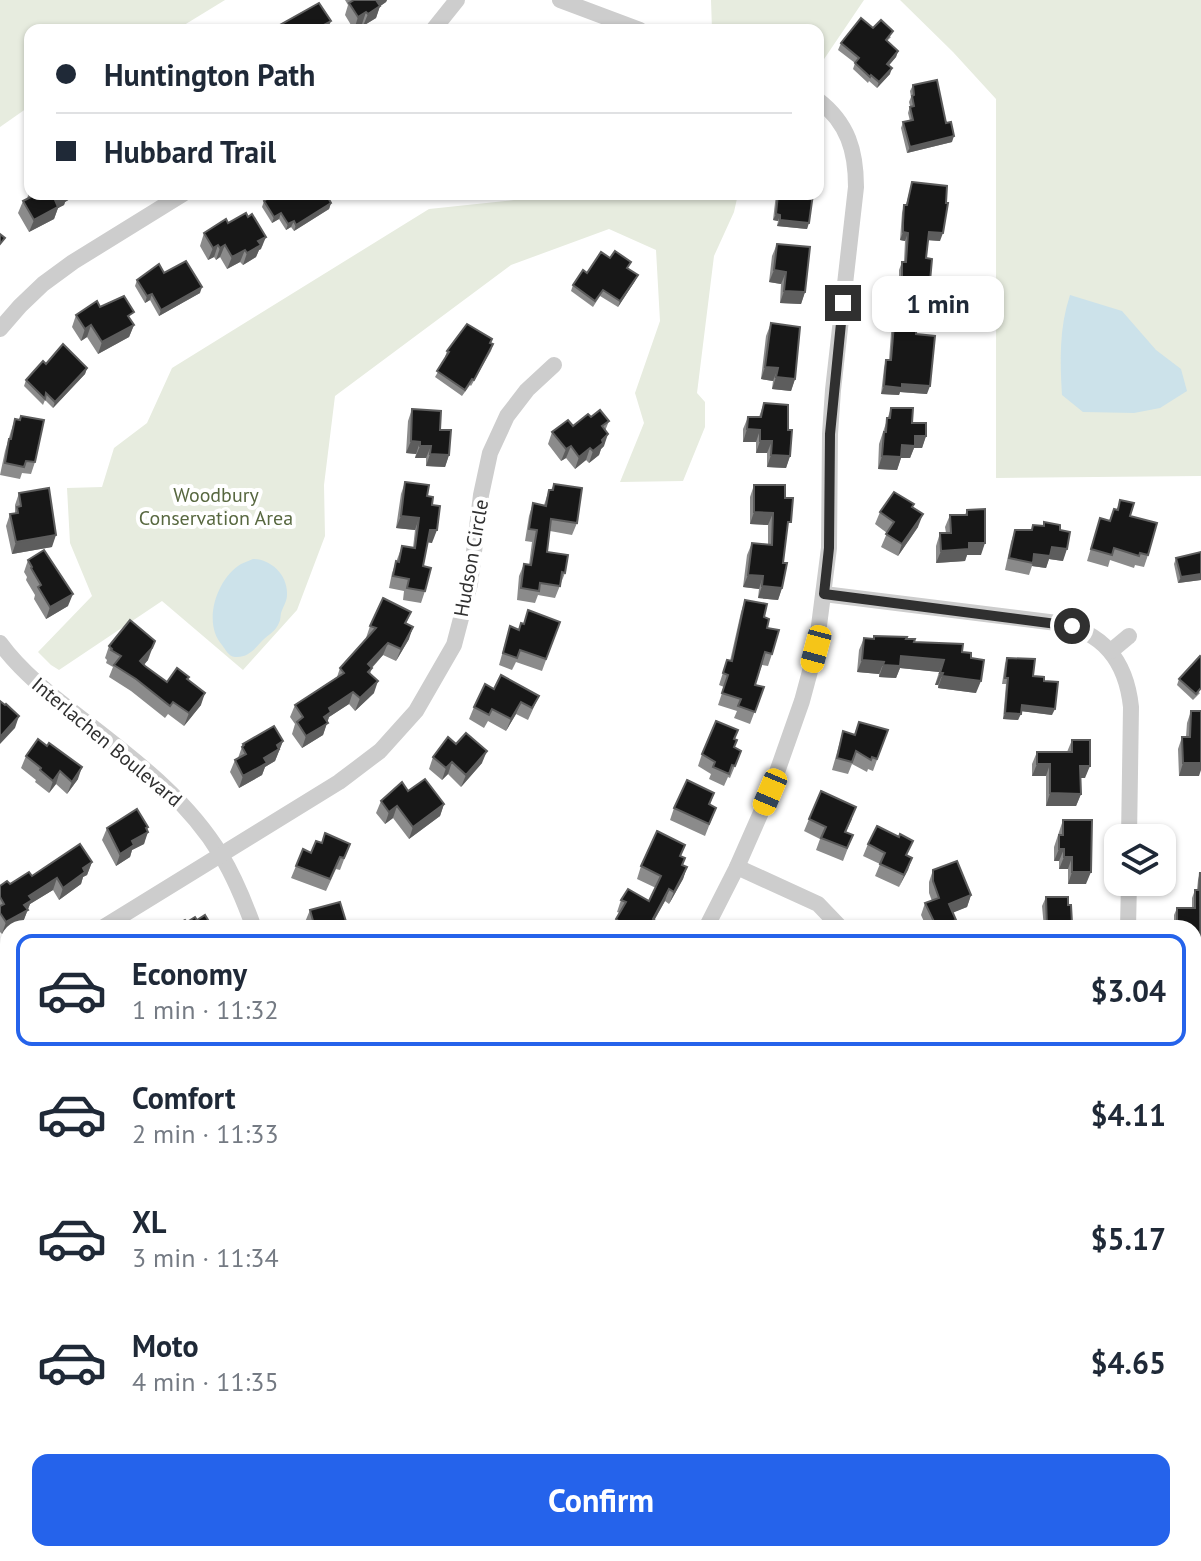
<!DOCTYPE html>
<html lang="en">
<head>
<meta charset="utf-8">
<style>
	:root { --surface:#fff; --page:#f2f2f3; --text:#1f2937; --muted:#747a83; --line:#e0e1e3; --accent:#2563eb }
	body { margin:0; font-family:"PT Sans",sans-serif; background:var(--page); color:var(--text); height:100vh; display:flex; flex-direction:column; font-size:30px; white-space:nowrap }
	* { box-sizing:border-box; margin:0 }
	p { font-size:26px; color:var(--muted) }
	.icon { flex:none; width:44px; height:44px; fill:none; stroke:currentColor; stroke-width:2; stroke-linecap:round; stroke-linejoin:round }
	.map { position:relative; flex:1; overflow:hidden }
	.drawer { position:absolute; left:0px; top:920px; width:1202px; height:642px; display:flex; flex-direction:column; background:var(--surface); border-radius:24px 24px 0 0; box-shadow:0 2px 6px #0004 }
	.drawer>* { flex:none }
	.hud { position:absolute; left:24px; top:24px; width:800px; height:176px; border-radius:16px; box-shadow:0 2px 6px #0004; display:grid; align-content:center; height:176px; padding:0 32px; background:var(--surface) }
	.buttons { position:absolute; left:1104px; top:824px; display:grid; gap:16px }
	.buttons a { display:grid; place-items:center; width:72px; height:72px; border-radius:16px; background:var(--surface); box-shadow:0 2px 6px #0004; font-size:40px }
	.end { position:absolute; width:36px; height:36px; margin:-18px; border:10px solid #303030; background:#fff; box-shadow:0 0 0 4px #fff }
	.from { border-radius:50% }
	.bubble { position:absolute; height:56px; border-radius:16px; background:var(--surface); box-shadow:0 2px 6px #0004; font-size:26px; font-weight:700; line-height:56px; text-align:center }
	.car { position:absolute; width:24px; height:48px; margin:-24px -12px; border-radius:10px; box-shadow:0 0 6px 2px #0007; background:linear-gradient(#f5c518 24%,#345 0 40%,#f5c518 0 76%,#345 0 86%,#f5c518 0) }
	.hud b { display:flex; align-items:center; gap:28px; height:76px; font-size:30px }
	.hud b+b { border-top:2px solid var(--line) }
	.hud i { width:20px; height:20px; background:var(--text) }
	ul { padding:14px 0 0; list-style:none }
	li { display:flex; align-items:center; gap:24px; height:112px; margin:0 16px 12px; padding:0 16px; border:4px solid transparent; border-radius:16px }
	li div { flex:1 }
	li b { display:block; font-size:30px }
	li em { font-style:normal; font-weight:700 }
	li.selected { border-color:var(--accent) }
	li>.icon { width:72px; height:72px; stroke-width:1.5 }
	.primary-button { display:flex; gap:16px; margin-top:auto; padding:16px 32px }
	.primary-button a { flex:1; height:92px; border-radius:16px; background:var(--accent); color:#fff; font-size:32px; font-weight:700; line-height:92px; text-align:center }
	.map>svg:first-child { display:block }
	.green { fill:#e7ecdf }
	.water { fill:#cce2ea }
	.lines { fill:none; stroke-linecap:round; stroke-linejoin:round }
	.path { stroke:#cdcdcd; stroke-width:3; stroke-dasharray:4 4; stroke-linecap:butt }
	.minor { stroke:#cdcdcd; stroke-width:16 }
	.wall { fill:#8b8b8b }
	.shaded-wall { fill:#5d5d5d }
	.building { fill:#171717; stroke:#5d5d5d; stroke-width:2 }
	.route { stroke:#303030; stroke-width:10 }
	.labels { text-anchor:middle; stroke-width:8; stroke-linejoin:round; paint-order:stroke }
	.park-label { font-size:20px; fill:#586840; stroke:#fff }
	.street-label { font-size:20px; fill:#303030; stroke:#fff }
</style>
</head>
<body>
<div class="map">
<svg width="1201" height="1561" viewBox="0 0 1201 1561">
	<rect width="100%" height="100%" fill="#fff"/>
	<!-- green -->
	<g class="green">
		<path d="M0,0H225L176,30H30V106L0,127Z"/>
		<path d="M711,0H864L818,68V30H712Z"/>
		<path d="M900,0H1201V476L996,478V99L953,52Z"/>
		<path d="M527,194H738L734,212L714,256L697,393L705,402V427L683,481L620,482L644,423L635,393L660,321L656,250L609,229L511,265L335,396L324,485L325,536L297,610L243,670L162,601L59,670L51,665L38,652L92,596L70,543L67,488L102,487L114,448L147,423L172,368L429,209L514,200Z"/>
		<path d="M1201,1215V1561H497V1554H1194V1225Z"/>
	</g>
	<!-- water -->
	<g class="water">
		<path d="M1070,295L1122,311L1156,350L1181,369L1187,391L1160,408L1134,413L1083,412L1062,395C1060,361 1059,328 1070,295Z"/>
		<path d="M253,559C271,559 288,575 287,595C287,601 283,607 281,613C280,619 281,619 278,625C274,633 266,636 261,642C254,650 247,658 235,657C228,656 226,650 222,645C202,623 217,578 241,564C245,562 249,561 253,559Z"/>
	</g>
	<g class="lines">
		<!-- path -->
		<g class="path">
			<path d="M1194,1276L1201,1257"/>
			<path d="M911,1554L915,1561"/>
			<path d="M641,1561L645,1554"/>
		</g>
		<!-- minor -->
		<g class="minor">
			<path d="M560,0L640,30"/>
			<path d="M433,30L457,0"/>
			<path d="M0,329L20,306L43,284L73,262L183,194"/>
			<path d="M824,594L1057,623C1103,632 1126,660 1131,707L1129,838"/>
			<path d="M0,643C24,676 59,701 91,726C140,764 188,801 221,855C235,878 245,903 254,928"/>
			<path d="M1111,651L1129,636"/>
			<path d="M737,867L818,904L841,928"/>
			<path d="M102,928L339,782L380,751L416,711L454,645L470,584L481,495L490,453L507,416L527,390L554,365"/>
			<path d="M706,928L737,867L770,792L802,701L816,649L829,548L830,434L833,390L856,187C856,151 848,123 818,100"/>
			<path d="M1128,928L1129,882"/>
			<path d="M0,991L8,986"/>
			<path d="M0,1023L8,1036"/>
			<path d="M0,1265L8,1252"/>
			<path d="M119,1561L122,1554"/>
		</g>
	</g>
	<!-- wall -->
	<g class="wall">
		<path d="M345,0H387L386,2L380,6L376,18L363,26L362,24L354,30L345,15L348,5Z"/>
		<path d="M873,28L891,37L887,41L898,51L896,57L889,65L890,74L877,88L869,81L868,83L853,69L855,63L838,50L841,43Z"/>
		<path d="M913,85L946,123L952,142L907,153L901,128L903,122L910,121L908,113L910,106L909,102L911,97L910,91Z"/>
		<path d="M912,182L940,241L928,240L926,258L929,292L926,300H925L922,309H918L916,334L927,394L900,392L899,395L881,394L884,368L886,360H889L892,320H891L893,294L896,286H899V270L902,262H904L905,241L900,240L902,213L904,205H906Z"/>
		<path d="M29,192L70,199L65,202L64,205L58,208L54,219L29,232L18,213L23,201L27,199Z"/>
		<path d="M776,194H813L807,229L777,226L778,221L773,220Z"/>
		<path d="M264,201L331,203L329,209L294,231L291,227L286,230L279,219L272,223L262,207Z"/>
		<path d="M228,223L261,249L259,250L256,257L243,265L240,262L227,269L220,257L216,260L214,257L208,260L200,246L204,233Z"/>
		<path d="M777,244L805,292L801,304L780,303L781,284L769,282L772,256Z"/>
		<path d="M628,269L635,281L618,307L600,296L593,307L571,291L573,285L587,273Z"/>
		<path d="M164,273L200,293L159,316L150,300L145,303L135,286L137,280Z"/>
		<path d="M100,307L131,320L134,325L129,337L98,354L87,337L81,341L72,327L76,315Z"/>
		<path d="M771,323L795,379L791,391L772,389L773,381L761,379L766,336Z"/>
		<path d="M491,343L493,344L491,351L471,386L470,385L462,396L435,377L446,358L445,357L447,351Z"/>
		<path d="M46,364L87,368L85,374L53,408L45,400L43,405L24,386L26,380Z"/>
		<path d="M764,403L788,430L790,456L786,468L767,467V453H756V442H743V429L748,417H759Z"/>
		<path d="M891,408L912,423L926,436L922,448H914L910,458H901L897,470L878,469L879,444Z"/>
		<path d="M412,409L440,430L449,455L445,467L426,466V458H415L416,454L406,453L408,421Z"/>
		<path d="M21,416L35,462L31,474L22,473L20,479L0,475L5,451L11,431L15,419L19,420Z"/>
		<path d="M591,417L609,421L605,431L604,446L601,449L599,455L589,463L586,460L575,469L566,458L561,461L548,444L552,432L573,426Z"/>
		<path d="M405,482L427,496L432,505V543L428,542L423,566L425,591L421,603L403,600L404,591L389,588L392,573L402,546L413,548L415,530L396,528L401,494Z"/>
		<path d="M554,484L577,523L572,535L550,531L547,552L565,573L555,598L538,595L535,603L517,600L519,576L524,564L529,565L532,542L525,541L529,516L533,503L544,505L549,490H551Z"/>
		<path d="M754,485L785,498L787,532L783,563L782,588L778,600L758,598L759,589L743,587L747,555L752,543L768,545V525L750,524V497Z"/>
		<path d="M19,493L52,547L12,554L6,526L10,514L15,513V505Z"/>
		<path d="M1120,500L1130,516L1148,555L1144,567L1135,565L1134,568L1110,560L1108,567L1087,561L1100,518L1109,521L1114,509H1117Z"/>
		<path d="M913,508L918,527L898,556L881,547L887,533L875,524L880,512Z"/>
		<path d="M967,510L981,555H967L965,561L936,563V546L940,533H946L945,527L950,515H965Z"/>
		<path d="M1044,522L1060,530L1063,561L1049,559L1046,568L1032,566L1029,575L1005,570L1011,542L1015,530H1031L1033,525L1043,526Z"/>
		<path d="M1201,552V580L1178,583L1174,564L1176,558Z"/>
		<path d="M28,560L68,606L46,619L34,599L35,595L26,580L27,577L24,572Z"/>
		<path d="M745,600L764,617L772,654L768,666L762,665L755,685L764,687L750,724L734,718L737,711L718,705L724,687L719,685L727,660L730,661L741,612Z"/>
		<path d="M411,612L406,624L409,639L396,661L383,655L372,668L370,674L374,693L355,711L349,704L329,717L323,735L302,748L292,734L295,724L290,717L295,705L337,677L340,668L367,638H366L370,626Z"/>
		<path d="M560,622L542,671L516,662L512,670L499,665L510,626L519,630L524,624Z"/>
		<path d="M874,636L906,639L914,642L962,652L971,658L976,693L938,688V685H935L939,672L900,668L896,678L879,677V674L857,672L859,650L864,638L873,639Z"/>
		<path d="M109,646L148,660L144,665L167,682L189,677L188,679L201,705L184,726L168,714L165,718L131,691L109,677L113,667L106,663L107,660L105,658Z"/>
		<path d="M1007,658L1033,676L1044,681L1052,715L1021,711L1018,720L1003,719L1006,684H1002L1005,664Z"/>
		<path d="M1179,679L1200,693L1193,700L1177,685Z"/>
		<path d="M494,689L539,696L528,720L516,714L506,731L488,721L484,728L469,719L474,707Z"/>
		<path d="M1191,711L1199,776H1179L1178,749L1182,737H1186L1187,723Z"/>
		<path d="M859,722L888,730L873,771L868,769L867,772L852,764L848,774L832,770L843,731L854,735Z"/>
		<path d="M734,739L735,747L741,751L730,778L728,777L724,786L709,779L711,774L698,766L702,754Z"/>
		<path d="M1072,740L1085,778H1080L1081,794L1076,806H1046V776H1032V764L1037,752H1067Z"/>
		<path d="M283,741L275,761L265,767L262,775L239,788L230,772L235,760L238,758L243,744Z"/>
		<path d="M456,744L482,763L461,787L448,774L442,780L429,769L433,757Z"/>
		<path d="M26,756L78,779L67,794L56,784L49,793L35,782L36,780L21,768Z"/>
		<path d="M408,791L444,804L440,816L409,839L393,818L385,824L376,813L381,801Z"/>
		<path d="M714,793L710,805L716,808L705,836L670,820L674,808Z"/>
		<path d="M809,819H852L846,832L853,835L843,861L816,850L820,839L804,831Z"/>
		<path d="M1063,820L1086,884H1068V869H1059V861H1054V847Z"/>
		<path d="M107,828L147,830L144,844L132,850L130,857L116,866L102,840Z"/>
		<path d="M321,843L350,844L340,870L336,869L326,891L291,878L303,849L311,853Z"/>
		<path d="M868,844L912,858L899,887L875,876L880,864L863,856Z"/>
		<path d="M681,857L682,865L687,867L683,879L669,904L665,901L654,920L656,928H613L620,913L617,912L621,900L649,901L656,888L637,879L641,866Z"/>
		<path d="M92,862L87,875L83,877L81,884L59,900L53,890L30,904L23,922L8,928V931L2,934L0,932V886L10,884L32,876Z"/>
		<path d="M933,870L971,895L967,907L953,912V928H927L921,915L925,903L932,901L929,893V882Z"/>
		<path d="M1200,872L1201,1087L1194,928H1174V915L1177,908H1192V898L1195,890H1197L1198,880Z"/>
		<path d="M1046,897L1068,905L1072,923L1090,928H1044L1042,906Z"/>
		<path d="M310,910L348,928H307L305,922Z"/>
		<path d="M1194,1122L1201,1126V1162L1199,1165H1201V1179L1196,1187L1194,1186Z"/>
		<path d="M28,1554H45L38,1561H35Z"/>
		<path d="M179,1554H307L306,1561H179Z"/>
	</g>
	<!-- shaded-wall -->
	<g class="shaded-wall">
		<path d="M376,0H387L386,2L372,12Z"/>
		<path d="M380,6L376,18L363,26L368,14Z"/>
		<path d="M366,12L362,24L354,30L358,17Z"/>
		<path d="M331,21L327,30H320L322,26Z"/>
		<path d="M898,51L896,57L885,70L887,64Z"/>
		<path d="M892,68L890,74L877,88L879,82Z"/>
		<path d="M954,136L952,142L907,153L910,147Z"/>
		<path d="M66,194H71L70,199L65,202L64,205L58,208L54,219L29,232L34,220L55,200Z"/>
		<path d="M331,203L329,209L294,231L296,225Z"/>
		<path d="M281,213L279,219L272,223L274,217Z"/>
		<path d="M776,214L780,215L778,221L773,220Z"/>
		<path d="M780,220L809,223L807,229L777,226Z"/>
		<path d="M294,221L291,227L286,230L288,224Z"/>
		<path d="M903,232L908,233L905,241L900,240Z"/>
		<path d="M929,232L943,233L940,241L926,240Z"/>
		<path d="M266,237L261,249L259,250L256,257L243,265L247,253L258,241Z"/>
		<path d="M218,245L214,257L208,260L213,248Z"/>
		<path d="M225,245L220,257L216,260L220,248Z"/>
		<path d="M245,250L240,262L227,269L232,257Z"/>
		<path d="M774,270L786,272L781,284L769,282Z"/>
		<path d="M638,275L635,281L618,307L620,301Z"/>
		<path d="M202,287L200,293L159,316L161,310Z"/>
		<path d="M784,291L805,292L801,304L780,303Z"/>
		<path d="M152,294L150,300L145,303L147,296Z"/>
		<path d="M919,301H925L922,309L916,308Z"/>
		<path d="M91,325L87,337L81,341L85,329Z"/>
		<path d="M134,325L129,337L98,354L102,342Z"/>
		<path d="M765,367L778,368L773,381L761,379Z"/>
		<path d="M87,368L85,374L53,408L55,402Z"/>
		<path d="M776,377L795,379L791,391L772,389Z"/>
		<path d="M902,384L930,386L927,394L900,392L899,395L881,394L884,386Z"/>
		<path d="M747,429L760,430L756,442H743Z"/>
		<path d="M608,434L604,446L601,449L599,455L589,463L593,451L602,440Z"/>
		<path d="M915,436H926L922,448H914L910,458H901L897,470L878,469L882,456Z"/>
		<path d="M411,441L420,442L416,454L406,453Z"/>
		<path d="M760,441H772L767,453H756Z"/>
		<path d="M420,446H431L426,458H415Z"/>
		<path d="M571,446L566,458L561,461L566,449Z"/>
		<path d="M590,448L586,460L575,469L579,457Z"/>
		<path d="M430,454L449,455L445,467L426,466Z"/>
		<path d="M771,455L790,456L786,468L767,467Z"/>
		<path d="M754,512L773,513L768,525L750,524Z"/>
		<path d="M923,514L918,527L898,556L902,544Z"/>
		<path d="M401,516L419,518L415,530L396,528Z"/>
		<path d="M430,530H437L432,543L426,542Z"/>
		<path d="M56,535L52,547L12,554L16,542Z"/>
		<path d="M969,543H985L981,555H967L965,561L936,563L941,551Z"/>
		<path d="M1052,547L1067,549L1063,561L1049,559L1046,568L1032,566L1034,554Z"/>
		<path d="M1201,574V580L1178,583L1181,577Z"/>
		<path d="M748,575L763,576L759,589L743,587Z"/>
		<path d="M762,586L782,588L778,600L758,598Z"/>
		<path d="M73,594L68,606L46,619L50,607Z"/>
		<path d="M413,627L409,639L396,661L401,649Z"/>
		<path d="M155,641L148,660L136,673L140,661Z"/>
		<path d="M388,643L383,655L364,676L368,664Z"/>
		<path d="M901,656L944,660L939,672L900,668L896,678L879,677L883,665Z"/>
		<path d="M862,660L884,662L879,674L857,672Z"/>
		<path d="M940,673H943L938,685H935Z"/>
		<path d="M942,676L981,681L976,693L938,688Z"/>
		<path d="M378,681L374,693L355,711L360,698Z"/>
		<path d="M353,692L349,704L329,717L323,735L302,748L306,736L324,717L329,708Z"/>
		<path d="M205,693L201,705L184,726L189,713Z"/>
		<path d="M521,702L516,714L506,731L511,719Z"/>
		<path d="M1022,705L1055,709L1052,715L1020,711Z"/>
		<path d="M1005,713L1021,714L1018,720L1003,719Z"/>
		<path d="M19,716L15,728L0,744V737Z"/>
		<path d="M283,741L275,761L265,767L262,775L239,788L243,776L277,745Z"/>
		<path d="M487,751L482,763L461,787L466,775Z"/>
		<path d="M1201,759V770L1199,776H1179L1183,763Z"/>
		<path d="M452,762L448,774L442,780L446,768Z"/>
		<path d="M1037,764H1050L1046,776H1032Z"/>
		<path d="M1080,766H1090L1085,778H1076Z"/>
		<path d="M82,767L78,779L67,794L72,782Z"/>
		<path d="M60,771L56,784L49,793L53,781Z"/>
		<path d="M1050,793L1081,794L1076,806H1046Z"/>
		<path d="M444,804L440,816L409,839L413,827Z"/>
		<path d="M397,806L393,818L385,824L389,812Z"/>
		<path d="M148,827L146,833L148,832L144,844L132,850L130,857L116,866L120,854Z"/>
		<path d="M1059,849H1064L1059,861H1054Z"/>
		<path d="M1064,857H1072L1068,869H1059Z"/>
		<path d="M912,858L908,870L899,887L904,875Z"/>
		<path d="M92,862L87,875L83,877L81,884L59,900L63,888L83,868Z"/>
		<path d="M687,867L683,879L669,904L674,892Z"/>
		<path d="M1072,872H1091L1086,884H1068Z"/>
		<path d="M57,878L53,890L30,904L23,922L13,928H8V931L2,934L6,922L29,896Z"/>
		<path d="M669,889L665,901L650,928L653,919Z"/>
		<path d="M971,895L967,907L945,916L949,904Z"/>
		<path d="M956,920L953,928H937Z"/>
		<path d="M1195,1079H1201V1087H1194Z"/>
		<path d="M8,1150L3,1163H0V1152Z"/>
		<path d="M8,1395V1400L0,1413L3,1403Z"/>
		<path d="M40,1554H45L37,1561Z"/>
	</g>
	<!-- building -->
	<g class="building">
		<path d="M354,0H376L380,6L368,14L366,12L358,17L349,3Z"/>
		<path d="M319,3L331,21L322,26L324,30H280L282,29L280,25Z"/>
		<path d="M861,18L873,28L881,20L893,31L886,40L898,51L887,64L892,68L879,82L871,75L870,77L855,63L859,58L841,43Z"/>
		<path d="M937,80L946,123L951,122L954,136L910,147L903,122L913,120L910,107L914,106L912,96L914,95L913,85Z"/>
		<path d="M912,182L947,186L946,203H948L943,233L929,232L926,258L932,259L929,292H925V301H919L916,334L935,336L930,386L902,384V388L884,386L886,360H891L895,312H894L896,286L902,287V262H906L908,233L903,232V223L904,205H907Z"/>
		<path d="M30,194H66L55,200L58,207L34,220L23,201L31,197Z"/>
		<path d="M273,194H326L331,203L296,225L294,221L288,224L281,213L274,217L264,201Z"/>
		<path d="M778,194H813L809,223L780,220V215L776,214Z"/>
		<path d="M246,213L248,217L252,214L266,237L258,241L261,245L247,253L245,250L232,257L225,245L220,248L218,245L213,248L204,233L226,219L228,223Z"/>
		<path d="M0,234L5,238L0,244Z"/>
		<path d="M777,244L810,247L805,292L784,291L786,272L774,270Z"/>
		<path d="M615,251L631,262L627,268L638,275L620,301L603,290L595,301L573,285L583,270L587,273L601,252L610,258Z"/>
		<path d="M186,261L202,287L161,310L152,294L147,296L137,280L159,264L164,273Z"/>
		<path d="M124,296L134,312L128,316L134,325L102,342L91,325L85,329L76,315L97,301L100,307Z"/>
		<path d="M771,323L800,327L795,379L776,377L778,368L765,367Z"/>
		<path d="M467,324L492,339L490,343L493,344L474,380L472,379L465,390L437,371L449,352L447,351Z"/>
		<path d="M63,344L87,368L55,402L46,393L45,399L26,380L43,361L46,364Z"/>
		<path d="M764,403L788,405V430H792L790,456L771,455L772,441H760V430L747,429L748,417H761Z"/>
		<path d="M891,408H913L912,423H926V436H915V446L902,445L901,457L882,456L884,432H886L887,418H890Z"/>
		<path d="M412,409L441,411L440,430H451L449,455L430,454L431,446H420V442L411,441Z"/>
		<path d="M600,410L609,421L602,426L608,434L602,440L603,443L593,451L590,448L579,457L571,446L566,449L552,432L568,420L573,426L588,414L591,417Z"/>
		<path d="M21,416L44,420L35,462L26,461L24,467L5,463L9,439H11L15,419L20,420Z"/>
		<path d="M405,482L429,485L427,496L433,497L432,505L440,506L437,530H430L423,566L431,568L425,591L407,588L409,579L393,576L396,561L399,562L402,546L415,548L419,518L401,516Z"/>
		<path d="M554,484L582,488L577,523L551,519L547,552L568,555L565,573L562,572L560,586L540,583L539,591L521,588L524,564L531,565L537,530L529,529L533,503L546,506L549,490H553Z"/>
		<path d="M754,485H785V498H793L791,522H788L783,563H787L782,588L762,586L763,576L748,575L752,543L772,545L773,513L754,512Z"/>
		<path d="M49,488L56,535L16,542L10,514L18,513L17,507L21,506L19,493Z"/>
		<path d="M894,492L914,504L912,507L923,514L902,544L886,534L894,522L880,512Z"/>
		<path d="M1120,500L1134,503L1130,516L1157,523L1148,555L1140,553L1139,556L1114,548L1112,555L1091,549L1100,518L1110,521L1114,509L1118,510Z"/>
		<path d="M985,509V543H969V549L941,551L940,533H951L950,515H967V510Z"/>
		<path d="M1044,522L1060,525V530L1070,532L1067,549L1052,547L1050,556L1034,554L1033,563L1009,558L1015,530H1032L1033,525L1044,526Z"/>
		<path d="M44,550L73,594L50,607L38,587L41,585L31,568L32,567L28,560Z"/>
		<path d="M1201,552V574L1181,577L1176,558Z"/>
		<path d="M383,598L411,612L405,623L413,627L401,649L388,643L368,664L372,668L368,672L378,681L360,698L353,692L329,708L331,712L324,717L328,723L306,736L297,722L303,717L295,705L344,673L340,668L376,628L370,626Z"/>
		<path d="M745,600L767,604L764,617L769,619L767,628L779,630L772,654L765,652L755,685L764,687L755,712L738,706L741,699L722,693L728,675L723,673L727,660L732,661Z"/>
		<path d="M528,610L560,622L546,659L520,650L517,658L503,653L510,626L519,630L521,623L524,624Z"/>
		<path d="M130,620L155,641L152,648L140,661L145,666L167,682L177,668L189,677L187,679L205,693L189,713L173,702L170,706L136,679L114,665L121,656L111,650L112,649L109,646Z"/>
		<path d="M874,636L907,637L906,639H915L914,642L963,644L962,652L971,653V658L984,660L981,681L942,676L943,673H940L944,660L901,656L900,666L883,665L884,662L862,660L864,638L874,639Z"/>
		<path d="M1200,656L1201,657V688L1196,694L1179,679Z"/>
		<path d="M1007,658L1035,659L1033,676L1044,677V681L1058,682L1055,709L1022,705L1021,714L1005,713L1008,678H1005Z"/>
		<path d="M501,675L539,696L532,708L521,702L511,719L492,709L489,715L474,707L485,684L494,689Z"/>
		<path d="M0,701L5,705L6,704L19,716L0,737Z"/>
		<path d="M1191,711H1201V763H1183L1182,737H1190Z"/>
		<path d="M716,721L738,730L734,739L737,740L734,747L741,751L735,766L732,765L729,774L713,767L715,762L702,754Z"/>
		<path d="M859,722L888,730L877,759L872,757L871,760L856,751L852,762L837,758L843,731L855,735Z"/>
		<path d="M274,726L283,741L277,745L279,749L264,758L267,763L243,776L235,760L246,754L242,747L244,745L243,744Z"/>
		<path d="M466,733L487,751L466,775L452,762L446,768L433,757L448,737L456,744Z"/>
		<path d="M38,739L47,746L49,743L82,767L72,782L60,771L53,781L40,770L41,768L26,756Z"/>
		<path d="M1072,740H1090V766H1080L1081,794L1050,793V764H1037V752H1072Z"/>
		<path d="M425,779L444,804L413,827L397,806L389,812L381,801L402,782L408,791Z"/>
		<path d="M687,780L714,793L709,804L716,808L709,824L674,808Z"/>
		<path d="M821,791L856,807L845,832L853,835L847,848L821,838L826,827L809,819Z"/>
		<path d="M137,809L148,827L146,828L148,832L132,841L134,845L120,854L107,828Z"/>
		<path d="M1063,820H1092L1091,872H1072V857H1064V849H1059V835H1063Z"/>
		<path d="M877,826L899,837L900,834L913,841L906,855L912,858L904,875L880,864L885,853L868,844Z"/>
		<path d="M657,831L685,845L680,856L685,858L682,865L687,867L674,892L669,889L653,919L658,923L655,928H626L616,919L626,902L621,900L628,889L649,901L661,876L641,866Z"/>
		<path d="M325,833L350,844L344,858L340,857L330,879L296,866L303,849L311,853L316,841L322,843Z"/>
		<path d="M80,844L92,862L83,868L85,872L63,888L57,878L29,896L32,900L24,905L28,910L6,922L0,913V906L4,904L0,897V886L7,881L10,884L29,872L32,876Z"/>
		<path d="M957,861L971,895L949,904L956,920L937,928L925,903L939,898L933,881V870Z"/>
		<path d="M1200,872L1201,1079H1195L1194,1092V928H1177V908H1195V890H1199Z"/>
		<path d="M1046,897H1068V905H1071L1072,923L1090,924V928H1047Z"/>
		<path d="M340,902L348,928H315L310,910Z"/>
		<path d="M205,915L213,928H171L185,920L187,922L195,917L197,920Z"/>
		<path d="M8,1113V1136L5,1137L8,1150L0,1152V1115Z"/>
		<path d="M1194,1122L1201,1126V1160L1199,1164L1201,1165V1176L1198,1181L1194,1179Z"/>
		<path d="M8,1355V1395L3,1403L0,1402V1367Z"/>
		<path d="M183,1554H307V1558H300V1561H258L235,1559V1561H183Z"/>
		<path d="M354,1554H361L367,1561H346Z"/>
	</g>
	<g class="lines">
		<!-- route -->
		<path class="route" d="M843,303L830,434L829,548L824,594L1072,626"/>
	</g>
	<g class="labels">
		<!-- park labels -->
		<g class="park-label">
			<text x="216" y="502">Woodbury<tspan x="216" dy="23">Conservation Area</tspan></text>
		</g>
		<!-- street labels -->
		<g class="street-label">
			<text transform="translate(471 558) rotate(-80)" y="7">Hudson Circle</text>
			<text transform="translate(107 742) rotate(40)" y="7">Interlachen Boulevard</text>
		</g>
	</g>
</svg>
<div class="buttons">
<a><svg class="icon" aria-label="layers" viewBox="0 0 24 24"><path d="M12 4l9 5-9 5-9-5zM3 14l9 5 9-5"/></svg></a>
</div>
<i class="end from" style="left:1072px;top:626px"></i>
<i class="end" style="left:843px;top:303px"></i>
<div class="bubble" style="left:872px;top:276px;width:132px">1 min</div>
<i class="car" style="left:816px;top:649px;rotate:195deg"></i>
<i class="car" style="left:770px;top:792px;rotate:203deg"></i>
<div class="hud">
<b><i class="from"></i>Huntington Path</b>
<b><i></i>Hubbard Trail</b>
</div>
<section class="drawer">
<ul>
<li class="selected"><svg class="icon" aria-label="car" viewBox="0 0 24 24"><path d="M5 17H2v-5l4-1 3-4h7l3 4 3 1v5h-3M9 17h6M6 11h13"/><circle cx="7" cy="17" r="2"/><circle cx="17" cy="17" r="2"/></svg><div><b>Economy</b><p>1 min · 11:32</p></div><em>$3.04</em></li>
<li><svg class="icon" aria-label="car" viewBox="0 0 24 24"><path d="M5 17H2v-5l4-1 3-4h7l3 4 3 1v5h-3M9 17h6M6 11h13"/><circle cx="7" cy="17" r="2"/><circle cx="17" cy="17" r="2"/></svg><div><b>Comfort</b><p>2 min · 11:33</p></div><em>$4.11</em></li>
<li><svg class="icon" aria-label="car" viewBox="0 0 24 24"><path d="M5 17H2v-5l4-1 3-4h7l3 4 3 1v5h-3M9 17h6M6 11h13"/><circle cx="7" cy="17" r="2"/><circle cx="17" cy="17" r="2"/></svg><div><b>XL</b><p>3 min · 11:34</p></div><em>$5.17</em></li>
<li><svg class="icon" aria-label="car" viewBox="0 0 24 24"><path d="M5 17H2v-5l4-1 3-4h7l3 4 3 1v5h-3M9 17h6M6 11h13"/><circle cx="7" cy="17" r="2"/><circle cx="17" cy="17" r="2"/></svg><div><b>Moto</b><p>4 min · 11:35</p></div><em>$4.65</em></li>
</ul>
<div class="primary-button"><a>Confirm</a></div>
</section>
</div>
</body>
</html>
